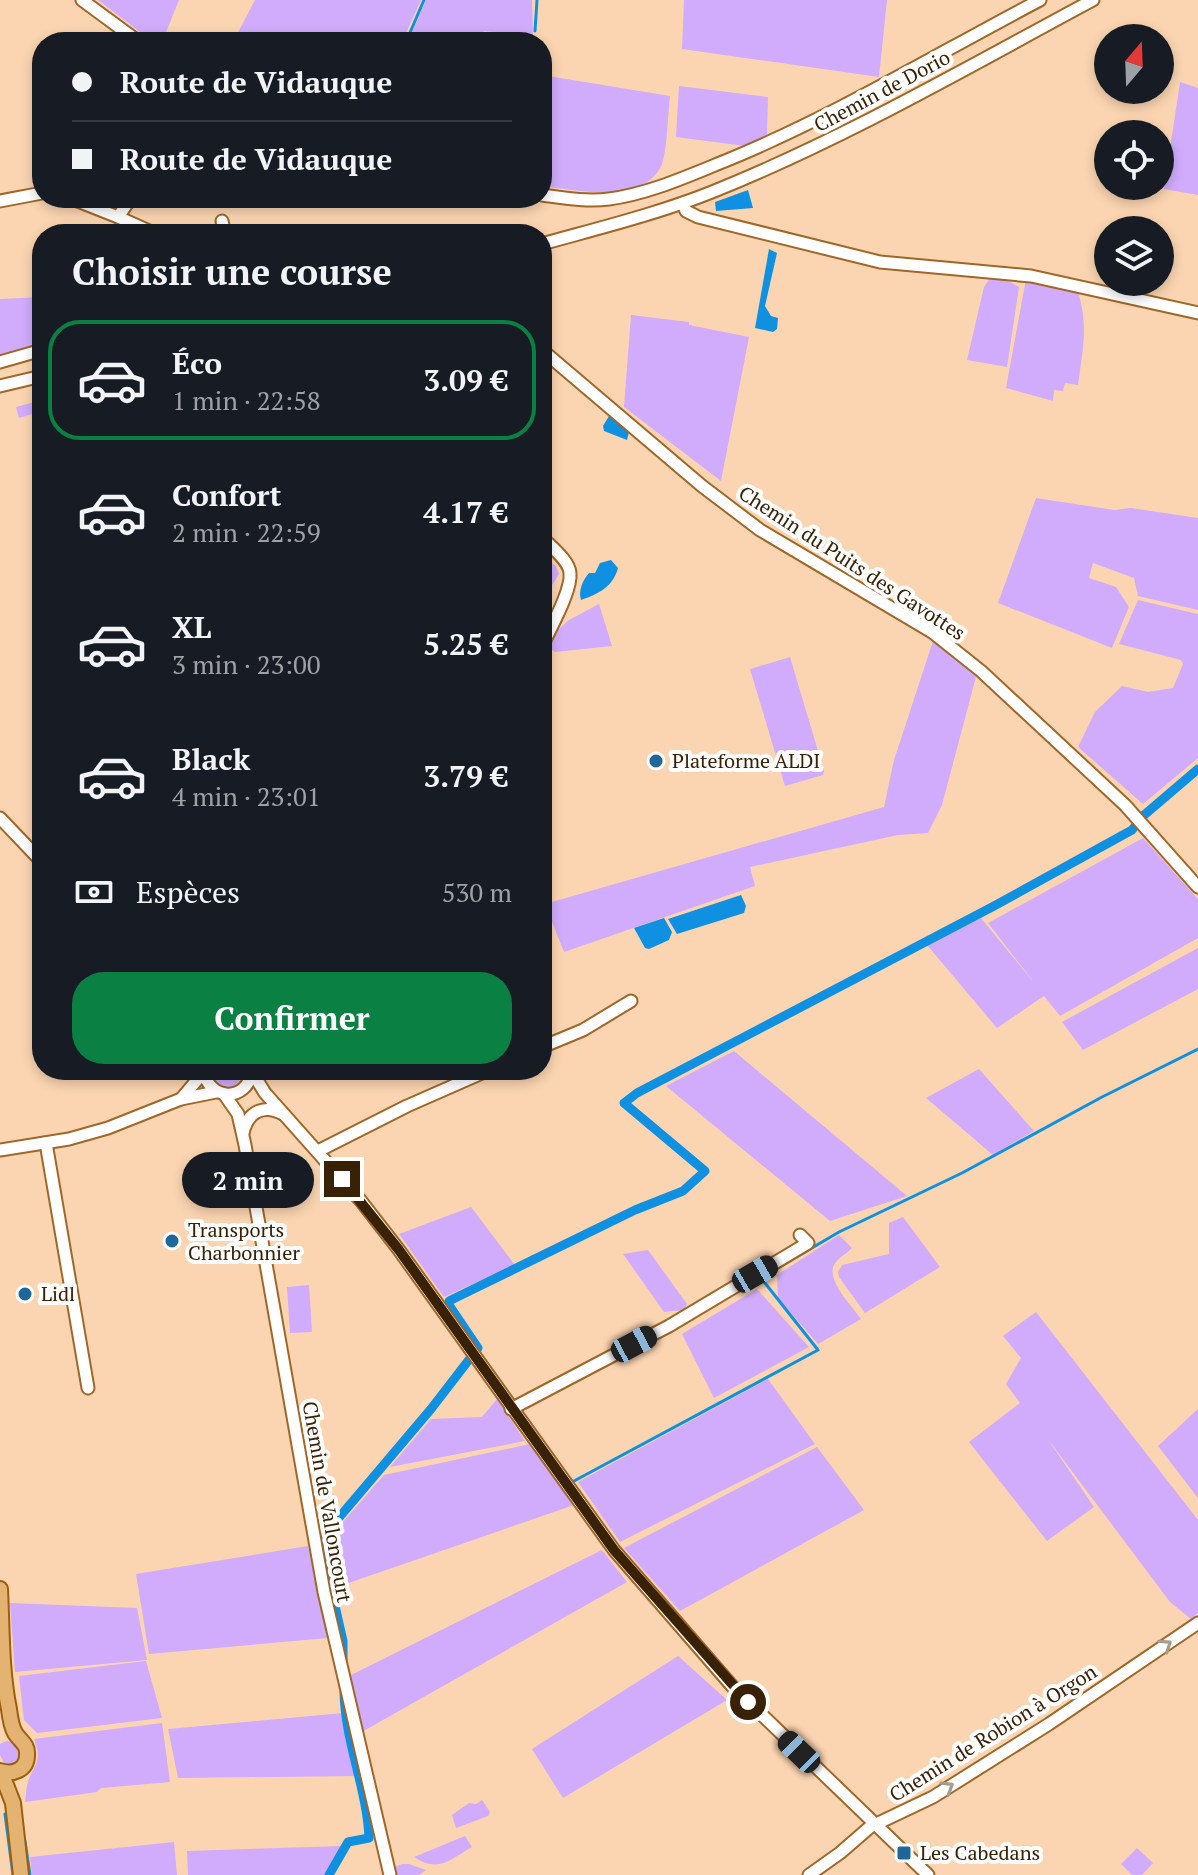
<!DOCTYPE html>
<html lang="fr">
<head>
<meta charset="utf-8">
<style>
	:root { --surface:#171b24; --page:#20242c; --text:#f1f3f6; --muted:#9ea1a6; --line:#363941; --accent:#0b8043 }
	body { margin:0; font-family:"PT Serif",serif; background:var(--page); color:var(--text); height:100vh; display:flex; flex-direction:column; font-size:30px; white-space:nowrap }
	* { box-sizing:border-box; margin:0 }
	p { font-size:26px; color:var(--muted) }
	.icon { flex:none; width:44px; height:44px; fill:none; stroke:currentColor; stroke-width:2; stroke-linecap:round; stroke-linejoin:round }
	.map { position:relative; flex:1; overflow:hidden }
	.details { position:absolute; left:32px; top:224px; width:520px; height:856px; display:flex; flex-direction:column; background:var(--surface); border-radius:32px; box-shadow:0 4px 12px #0003 }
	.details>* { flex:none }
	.banner { position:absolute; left:32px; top:32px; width:520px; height:176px; border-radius:32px; box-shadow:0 4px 12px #0003; display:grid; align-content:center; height:176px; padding:0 40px; background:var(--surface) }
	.needle { width:52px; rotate:19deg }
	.controls { position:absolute; left:1094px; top:24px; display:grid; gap:16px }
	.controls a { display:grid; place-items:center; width:80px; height:80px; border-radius:50%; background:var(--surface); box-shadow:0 4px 12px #0003; font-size:40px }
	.end { position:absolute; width:36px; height:36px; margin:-18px; border:10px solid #392106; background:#fff; box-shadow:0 0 0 4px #fff }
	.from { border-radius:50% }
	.bubble { position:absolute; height:56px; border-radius:28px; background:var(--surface); box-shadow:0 4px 12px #0003; font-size:26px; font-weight:800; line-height:56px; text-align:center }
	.car { position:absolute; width:24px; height:48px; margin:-24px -12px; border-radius:10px; box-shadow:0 0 6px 2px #0007; background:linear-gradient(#222 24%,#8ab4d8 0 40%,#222 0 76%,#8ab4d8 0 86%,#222 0) }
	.banner b { display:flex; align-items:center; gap:28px; height:76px; font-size:30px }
	.banner b+b { border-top:2px solid var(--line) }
	.banner i { width:20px; height:20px; background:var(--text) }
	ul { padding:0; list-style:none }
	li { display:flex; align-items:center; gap:24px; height:120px; margin:0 16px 12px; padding:0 24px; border:4px solid transparent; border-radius:32px }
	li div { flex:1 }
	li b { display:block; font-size:30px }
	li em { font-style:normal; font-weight:800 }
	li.on { border-color:var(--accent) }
	li>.icon { width:72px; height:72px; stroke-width:1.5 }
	h2 { padding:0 40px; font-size:36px; line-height:96px }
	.pay { display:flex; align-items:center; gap:20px; height:88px; padding:0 40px; font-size:30px }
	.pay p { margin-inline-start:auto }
	.cta { display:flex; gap:16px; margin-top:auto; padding:16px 40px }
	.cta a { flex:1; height:92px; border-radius:32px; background:var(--accent); color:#fff; font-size:32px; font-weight:800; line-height:92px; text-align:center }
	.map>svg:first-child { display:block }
	.green { fill:#d1acfc }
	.water { fill:#1090e0 }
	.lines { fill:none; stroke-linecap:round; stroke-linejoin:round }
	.stream { stroke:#1090e0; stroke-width:3 }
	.canal { stroke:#1090e0; stroke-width:9 }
	.minor-casing { stroke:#a06728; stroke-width:15 }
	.major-casing { stroke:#9d5f0e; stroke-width:18 }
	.minor { stroke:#fff; stroke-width:11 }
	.major { stroke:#e5b371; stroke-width:14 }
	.oneway { stroke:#a69b8f }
	.route { stroke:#392106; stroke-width:10 }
	.poi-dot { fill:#1f679b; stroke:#fefefe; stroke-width:3 }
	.labels { text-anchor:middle; stroke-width:8; stroke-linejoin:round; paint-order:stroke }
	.street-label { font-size:20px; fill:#392106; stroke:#fefefe }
	.poi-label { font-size:20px; fill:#392106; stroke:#fefefe; text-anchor:start }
</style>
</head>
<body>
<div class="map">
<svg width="1198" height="1875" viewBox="0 0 1198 1875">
	<rect width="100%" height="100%" fill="#fbd5b1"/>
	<!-- green -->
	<g class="green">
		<path d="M98,0H179L162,42H153Z"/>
		<path d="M255,0H421L402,42H233Z"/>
		<path d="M426,0H532L533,36L484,31L480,42H408Z"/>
		<path d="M684,0H887L879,77L682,49Z"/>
		<path d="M542,75L670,96C668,113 667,151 662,164C644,206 576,190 542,186Z"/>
		<path d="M1180,82L1198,88V195L1164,189Z"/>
		<path d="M679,86L768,97L767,136L745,146L676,137Z"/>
		<path d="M990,278L1007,280L1019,287L1007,367L967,360L984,287Z"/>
		<path d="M1026,279L1077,288C1089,327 1083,346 1078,385L1065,383L1063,391L1054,390L1053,401L1006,388Z"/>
		<path d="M42,297V346L0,357V299Z"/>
		<path d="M631,315L689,322V325L749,337L721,481L624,407Z"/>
		<path d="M42,400V411L19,418L16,407Z"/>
		<path d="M1036,498L1114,510L1131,508L1198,518V610L1138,596L1134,578L1093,563L1089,578L1116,587L1129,607L1112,648L998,603Z"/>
		<path d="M542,557L556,566L559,574L542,602Z"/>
		<path d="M1138,600L1198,614V758L1143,804L1078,747L1095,712L1122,686L1148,692L1173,688L1183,664L1181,660L1119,644Z"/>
		<path d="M599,604L612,646L555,652L548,648L557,628L559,629L569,620Z"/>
		<path d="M934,638L977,673L942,805L928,833L898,835L750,867L755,886L564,952L545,904L884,807L894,760Z"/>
		<path d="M790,657L824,771L823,775L785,786L750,669Z"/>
		<path d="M1143,838L1198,899V938L1060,1016L1044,996L997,1028L927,945L981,918L1036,985L988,923Z"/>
		<path d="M1198,948V989L1083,1050L1062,1022Z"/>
		<path d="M734,1051L907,1196L830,1221L666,1086Z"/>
		<path d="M979,1069L1034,1131L993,1155L926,1098Z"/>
		<path d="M210,1070H245V1075L233,1087C220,1088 212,1083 210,1070Z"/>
		<path d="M471,1207L515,1265L444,1297L399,1234Z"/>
		<path d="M903,1217L940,1267L865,1313L839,1277L838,1272L842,1265L889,1254V1223Z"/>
		<path d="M839,1235L852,1248C846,1254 836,1259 833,1267C829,1283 852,1306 861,1319L818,1344L778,1298L777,1275Z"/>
		<path d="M648,1250L687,1304L684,1310L664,1312L623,1254Z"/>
		<path d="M309,1285L312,1332L290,1333L287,1287Z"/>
		<path d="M757,1289L809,1347L714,1398L682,1334Z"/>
		<path d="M1036,1312L1198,1520V1613L1191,1619L1170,1602L1047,1438L1094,1507L1047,1541L969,1442L1020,1403L1006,1384L1021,1358L1003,1336Z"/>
		<path d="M768,1379L815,1444L620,1542L578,1482Z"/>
		<path d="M497,1399L525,1441L390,1467L431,1419L482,1417Z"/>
		<path d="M1198,1409V1498L1158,1446Z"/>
		<path d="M530,1444L574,1505L340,1586L329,1538L384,1475Z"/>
		<path d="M817,1447L864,1510L680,1611L624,1548Z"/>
		<path d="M308,1546L328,1638L149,1654L136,1574Z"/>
		<path d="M602,1550L627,1582L360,1733L349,1676Z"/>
		<path d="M10,1603L137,1608L147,1660L15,1672Z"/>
		<path d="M678,1656L727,1700L563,1798L532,1749Z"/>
		<path d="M146,1661L162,1718L37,1733L24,1720L19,1676Z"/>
		<path d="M343,1713L355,1776L178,1778L168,1729Z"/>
		<path d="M162,1723L170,1782L101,1788L97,1792L25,1802C26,1796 26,1788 28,1782C34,1763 43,1763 34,1739Z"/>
		<path d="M6,1741C15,1742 20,1746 21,1755L14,1766L6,1767L0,1755V1744Z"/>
		<path d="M482,1800L490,1812L488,1816L456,1828L452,1815L469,1803L476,1804Z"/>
		<path d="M465,1836L472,1847C449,1860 439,1873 414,1857Z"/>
		<path d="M174,1842L177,1875H32L30,1857Z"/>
		<path d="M342,1846L326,1875H188L187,1851Z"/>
		<path d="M1137,1848L1153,1863L1142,1875H1132L1121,1864Z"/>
		<path d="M402,1864H409L426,1870L419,1875H394L392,1868Z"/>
	</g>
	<!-- water -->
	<g class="water">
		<path d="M748,190L753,208L716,211L715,202Z"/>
		<path d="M769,249L777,253L765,306L771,316L778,318L777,329L773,332L755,328Z"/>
		<path d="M609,416L629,432L627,440L604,431L603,426Z"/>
		<path d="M611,560L618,568C613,587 598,594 581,600C578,590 583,580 589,573H595L600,563Z"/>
		<path d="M741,895L746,906L744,913L677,934L668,919Z"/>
		<path d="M664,918L672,932L669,940L649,949L645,948L634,928Z"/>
	</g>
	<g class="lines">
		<!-- stream -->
		<g class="stream">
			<path d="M535,31L537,0"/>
			<path d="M406,42L424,0"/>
			<path d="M574,1481L818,1350L761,1278L839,1232L962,1173L1102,1097L1198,1049"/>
			<path d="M5,1814L13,1875"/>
			<path d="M25,1841L30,1875"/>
		</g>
		<!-- canal -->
		<g class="canal">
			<path d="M343,1661V1641L320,1540L431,1409L478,1348L449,1305V1301L635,1210L683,1191L705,1171L624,1103L637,1093L994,906L1132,830L1143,816L1198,769"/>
			<path d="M329,1875L348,1842L369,1838C367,1789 345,1742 344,1692"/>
		</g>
		<!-- minor casing -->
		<g class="minor-casing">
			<g id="minor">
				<path d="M82,0L139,42"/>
				<path d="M542,195C564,198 587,202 609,199C648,194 688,176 725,161C835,116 935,55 1040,0"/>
				<path d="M70,198L118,217L131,198"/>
				<path d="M0,201L42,193"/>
				<path d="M683,203L686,211L698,217L880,262L1031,276L1198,313"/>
				<path d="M118,217L156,234"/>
				<path d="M222,221L225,234"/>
				<path d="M542,244C599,228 657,214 712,192C844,139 968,67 1093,0"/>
				<path d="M542,350L702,486L760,530L932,632L981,671L1125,805L1198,887"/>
				<path d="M0,362L42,350"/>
				<path d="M0,386L42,376"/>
				<path d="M542,537C551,547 569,560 570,573C572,591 549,630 542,647"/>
				<path d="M0,818L42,862"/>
				<path d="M542,1047L583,1030L631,1001"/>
				<path d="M203,1070C209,1101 247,1103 252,1071"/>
				<path d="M252,1072L265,1093L361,1201L399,1250L614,1550L732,1686L928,1875"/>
				<path d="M224,1094L238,1114L245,1145L324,1592L390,1875"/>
				<path d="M181,1099L203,1073"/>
				<path d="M243,1133C248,1111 264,1104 283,1114"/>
				<path d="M46,1143L88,1388"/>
				<path d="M0,1150L69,1139L108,1128L181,1099L216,1092"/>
				<path d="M318,1151L407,1106L489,1070"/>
				<path d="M511,1409L669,1326L808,1243L800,1235"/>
				<path d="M809,1875L840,1853L870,1827L933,1797L1049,1724L1198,1623"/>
			</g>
		</g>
		<!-- major casing -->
		<g class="major-casing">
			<g id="major">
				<path d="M0,1589C2,1628 1,1670 9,1709C10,1717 11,1726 15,1733C20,1741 28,1744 27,1755C27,1770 13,1775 0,1771"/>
				<path d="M1,1772L13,1803L21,1875"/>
			</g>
		</g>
		<!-- minor -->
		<use href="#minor" class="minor"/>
		<!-- major -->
		<use href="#major" class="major"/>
	</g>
	<!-- one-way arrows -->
	<defs><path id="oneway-chevron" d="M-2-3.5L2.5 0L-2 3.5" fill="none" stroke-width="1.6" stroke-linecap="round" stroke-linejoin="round" transform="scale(2)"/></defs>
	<g class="oneway">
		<use href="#oneway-chevron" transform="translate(1166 1645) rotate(-34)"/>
		<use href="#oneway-chevron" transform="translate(948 1787) rotate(-32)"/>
	</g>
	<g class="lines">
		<!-- route -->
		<path class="route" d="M342,1179L399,1250L614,1550L748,1702"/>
	</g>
	<!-- markers -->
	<g class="poi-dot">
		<circle cx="656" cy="761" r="8"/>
		<circle cx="172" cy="1241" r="8"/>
		<circle cx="25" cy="1294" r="8"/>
		<rect x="896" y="1845" width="16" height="16" rx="4"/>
	</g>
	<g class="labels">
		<!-- street labels -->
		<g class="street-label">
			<text transform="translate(882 91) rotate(-28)" y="7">Chemin de Dorio</text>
			<text transform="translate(852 563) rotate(33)" y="7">Chemin du Puits des Gavottes</text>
			<text transform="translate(327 1502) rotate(80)" y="7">Chemin de Valloncourt</text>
			<text transform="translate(993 1733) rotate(-32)" y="7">Chemin de Robion à Orgon</text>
		</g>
		<!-- poi labels -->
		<g class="poi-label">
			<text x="672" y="768">Plateforme ALDI</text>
			<text x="188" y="1237">Transports<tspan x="188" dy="23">Charbonnier</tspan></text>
			<text x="41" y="1301">Lidl</text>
			<text x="920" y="1860">Les Cabedans</text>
		</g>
	</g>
</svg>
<div class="controls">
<a><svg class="needle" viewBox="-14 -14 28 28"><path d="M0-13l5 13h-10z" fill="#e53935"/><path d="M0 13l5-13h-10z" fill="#9ea1a6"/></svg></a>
<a><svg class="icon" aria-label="locate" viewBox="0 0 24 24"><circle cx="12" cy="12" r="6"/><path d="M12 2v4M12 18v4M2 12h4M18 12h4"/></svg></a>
<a><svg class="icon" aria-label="layers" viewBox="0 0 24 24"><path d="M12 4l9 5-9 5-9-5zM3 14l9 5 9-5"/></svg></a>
</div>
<i class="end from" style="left:748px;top:1702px"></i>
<i class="end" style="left:342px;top:1179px"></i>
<div class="bubble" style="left:182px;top:1152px;width:132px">2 min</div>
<i class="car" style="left:755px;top:1274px;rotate:60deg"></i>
<i class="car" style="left:634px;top:1344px;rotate:62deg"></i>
<i class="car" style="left:799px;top:1752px;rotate:314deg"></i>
<div class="banner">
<b><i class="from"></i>Route de Vidauque</b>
<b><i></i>Route de Vidauque</b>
</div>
<section class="details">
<h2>Choisir une course</h2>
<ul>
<li class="on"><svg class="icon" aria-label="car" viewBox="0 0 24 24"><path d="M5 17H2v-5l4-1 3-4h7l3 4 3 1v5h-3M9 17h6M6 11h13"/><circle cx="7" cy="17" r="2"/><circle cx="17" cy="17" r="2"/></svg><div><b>Éco</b><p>1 min · 22:58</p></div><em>3.09 €</em></li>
<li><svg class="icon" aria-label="car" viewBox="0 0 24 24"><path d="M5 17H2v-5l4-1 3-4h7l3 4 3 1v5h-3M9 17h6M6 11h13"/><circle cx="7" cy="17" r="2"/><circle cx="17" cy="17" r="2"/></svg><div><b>Confort</b><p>2 min · 22:59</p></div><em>4.17 €</em></li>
<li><svg class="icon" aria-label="car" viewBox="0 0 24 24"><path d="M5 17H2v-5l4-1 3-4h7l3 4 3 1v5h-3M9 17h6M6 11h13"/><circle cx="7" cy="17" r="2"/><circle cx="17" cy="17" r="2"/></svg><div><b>XL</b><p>3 min · 23:00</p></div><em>5.25 €</em></li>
<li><svg class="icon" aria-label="car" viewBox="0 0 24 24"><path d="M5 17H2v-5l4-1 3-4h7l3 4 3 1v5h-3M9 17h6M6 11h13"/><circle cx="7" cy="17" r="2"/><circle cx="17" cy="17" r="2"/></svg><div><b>Black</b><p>4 min · 23:01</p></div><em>3.79 €</em></li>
</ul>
<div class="pay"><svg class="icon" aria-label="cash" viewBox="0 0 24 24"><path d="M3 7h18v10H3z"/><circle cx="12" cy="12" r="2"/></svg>Espèces<p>530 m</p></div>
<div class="cta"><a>Confirmer</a></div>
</section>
</div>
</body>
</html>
